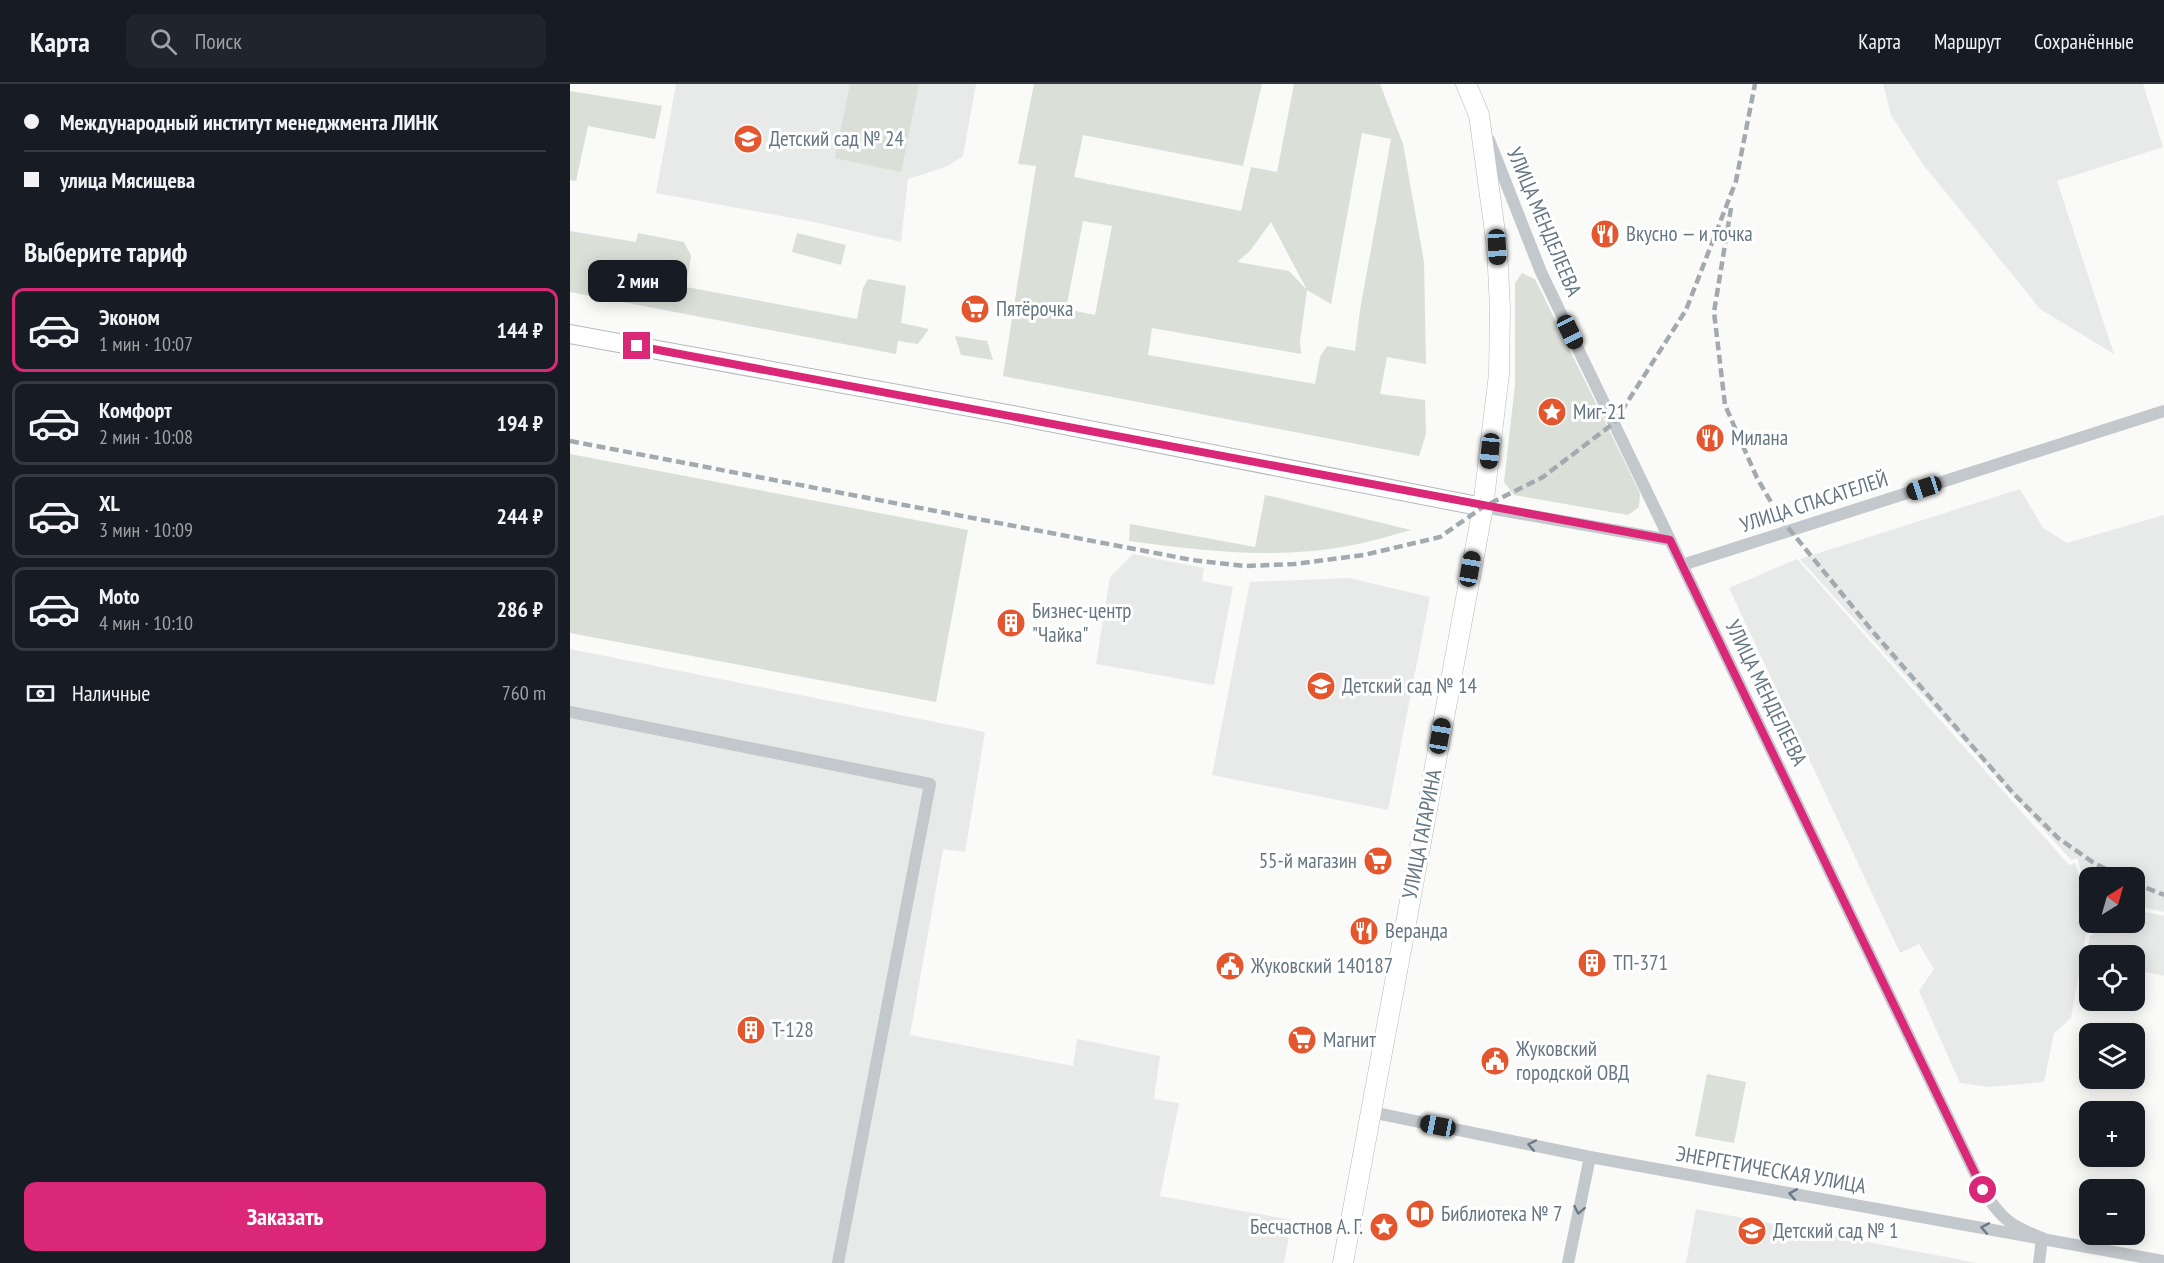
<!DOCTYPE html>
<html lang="ru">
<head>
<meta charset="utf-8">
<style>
	:root { --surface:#171b24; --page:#20242c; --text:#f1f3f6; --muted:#9ea1a6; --line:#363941; --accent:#db2777 }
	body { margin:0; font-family:"PT Sans Narrow",sans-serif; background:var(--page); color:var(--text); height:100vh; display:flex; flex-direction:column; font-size:22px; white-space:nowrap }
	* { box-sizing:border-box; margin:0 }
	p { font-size:20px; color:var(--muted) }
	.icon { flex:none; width:33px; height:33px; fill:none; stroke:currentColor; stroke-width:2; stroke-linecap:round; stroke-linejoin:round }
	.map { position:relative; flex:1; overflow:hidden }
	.drawer { display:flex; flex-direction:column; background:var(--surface); width:570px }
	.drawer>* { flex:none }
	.banner { display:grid; align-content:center; height:132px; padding:0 24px; background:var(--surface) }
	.needle { width:39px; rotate:37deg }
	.tools { position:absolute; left:1509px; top:783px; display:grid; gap:12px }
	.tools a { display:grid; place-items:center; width:66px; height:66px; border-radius:12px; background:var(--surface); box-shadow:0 3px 15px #0003; font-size:30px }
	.end { position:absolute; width:27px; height:27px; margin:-14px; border:8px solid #db2777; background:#fff; box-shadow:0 0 0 3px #fff }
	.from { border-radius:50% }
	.bubble { position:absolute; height:42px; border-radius:12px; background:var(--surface); box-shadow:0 3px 15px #0003; font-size:20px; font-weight:700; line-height:42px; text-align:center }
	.car { position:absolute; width:18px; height:36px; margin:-18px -9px; border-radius:8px; box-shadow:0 0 4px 2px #0007; background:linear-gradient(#222 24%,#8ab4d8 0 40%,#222 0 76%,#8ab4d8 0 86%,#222 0) }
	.banner b { display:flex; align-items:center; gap:21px; height:57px; font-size:22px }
	.banner b+b { border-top:2px solid var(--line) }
	.banner i { width:15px; height:15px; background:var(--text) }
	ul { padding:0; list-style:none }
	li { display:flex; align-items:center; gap:18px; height:84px; margin:0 12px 9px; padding:0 12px; border:3px solid var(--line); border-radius:12px }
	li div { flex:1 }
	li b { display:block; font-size:22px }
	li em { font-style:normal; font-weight:700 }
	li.current { border-color:var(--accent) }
	li>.icon { width:54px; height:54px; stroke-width:1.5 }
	h2 { padding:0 24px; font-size:27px; line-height:72px }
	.pay { display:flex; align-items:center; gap:15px; height:66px; padding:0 24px; font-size:22px }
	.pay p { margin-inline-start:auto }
	.cta { display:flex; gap:12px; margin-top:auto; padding:12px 24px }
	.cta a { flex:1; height:69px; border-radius:12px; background:var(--accent); color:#fff; font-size:24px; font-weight:700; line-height:69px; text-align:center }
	header { display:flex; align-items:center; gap:36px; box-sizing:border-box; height:84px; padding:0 30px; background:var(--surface); border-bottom:2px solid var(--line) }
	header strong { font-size:28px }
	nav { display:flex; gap:33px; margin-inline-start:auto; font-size:21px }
	.search { width:420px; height:54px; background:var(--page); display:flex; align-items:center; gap:15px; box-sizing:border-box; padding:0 21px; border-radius:12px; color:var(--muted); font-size:22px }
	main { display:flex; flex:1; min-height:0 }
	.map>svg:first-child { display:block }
	.built { fill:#e8e9e9 }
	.green { fill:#dadfd7; fill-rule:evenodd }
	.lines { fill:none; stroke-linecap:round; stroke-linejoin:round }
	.secondary-casing { stroke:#b3babf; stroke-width:20 }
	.primary-casing { stroke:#b5babe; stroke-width:21 }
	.street { stroke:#c3c8cc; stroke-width:12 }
	.secondary { stroke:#fff; stroke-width:18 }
	.primary { stroke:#fff; stroke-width:20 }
	.rail { stroke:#a2aab0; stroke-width:4.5; stroke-dasharray:9 4.5; stroke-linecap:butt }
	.oneway { stroke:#6a7a87 }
	.route { stroke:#db2777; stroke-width:8 }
	.labels { text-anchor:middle; stroke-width:6; stroke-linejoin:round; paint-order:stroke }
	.poi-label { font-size:21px; fill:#657683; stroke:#fff; text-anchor:start }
	.street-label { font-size:21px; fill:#657683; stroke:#fff }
</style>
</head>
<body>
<header>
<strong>Карта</strong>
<div class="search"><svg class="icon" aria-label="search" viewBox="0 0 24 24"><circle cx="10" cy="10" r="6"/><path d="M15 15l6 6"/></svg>Поиск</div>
<nav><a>Карта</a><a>Маршрут</a><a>Сохранённые</a></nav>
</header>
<main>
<section class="drawer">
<div class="banner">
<b><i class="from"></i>Международный институт менеджмента ЛИНК</b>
<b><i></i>улица Мясищева</b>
</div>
<h2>Выберите тариф</h2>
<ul>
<li class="current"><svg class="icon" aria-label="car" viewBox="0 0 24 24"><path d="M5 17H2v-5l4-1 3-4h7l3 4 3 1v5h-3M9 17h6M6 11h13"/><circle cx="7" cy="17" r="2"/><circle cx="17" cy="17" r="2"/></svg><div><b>Эконом</b><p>1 мин · 10:07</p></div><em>144 ₽</em></li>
<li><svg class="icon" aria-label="car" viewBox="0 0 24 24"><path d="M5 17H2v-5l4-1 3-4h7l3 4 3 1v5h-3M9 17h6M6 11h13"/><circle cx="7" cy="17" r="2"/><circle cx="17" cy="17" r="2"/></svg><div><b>Комфорт</b><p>2 мин · 10:08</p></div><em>194 ₽</em></li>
<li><svg class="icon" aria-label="car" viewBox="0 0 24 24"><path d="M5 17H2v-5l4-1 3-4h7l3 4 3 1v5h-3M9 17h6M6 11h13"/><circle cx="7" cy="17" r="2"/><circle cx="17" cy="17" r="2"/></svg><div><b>XL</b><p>3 мин · 10:09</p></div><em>244 ₽</em></li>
<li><svg class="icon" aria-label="car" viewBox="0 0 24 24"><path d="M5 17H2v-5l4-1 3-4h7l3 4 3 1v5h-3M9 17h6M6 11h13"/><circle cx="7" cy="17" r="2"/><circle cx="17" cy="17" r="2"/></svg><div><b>Moto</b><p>4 мин · 10:10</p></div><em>286 ₽</em></li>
</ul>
<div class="pay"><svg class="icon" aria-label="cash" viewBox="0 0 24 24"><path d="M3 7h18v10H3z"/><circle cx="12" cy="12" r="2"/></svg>Наличные<p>760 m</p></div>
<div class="cta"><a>Заказать</a></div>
</section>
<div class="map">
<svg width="1594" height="1179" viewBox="0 0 1594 1179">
	<rect width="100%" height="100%" fill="#fafaf8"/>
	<!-- built -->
	<g class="built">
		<path d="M106,0H406L393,72L378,82L338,95L331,158L244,138L86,109Z"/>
		<path d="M1313,0H1573L1593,63L1487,97L1544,270L1470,225L1352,79L1321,31Z"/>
		<path d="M1450,405L1473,444L1497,459L1594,431V828L1565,821L1564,794H1520L1519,811L1507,774L1501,776L1230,475Z"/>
		<path d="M563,470L634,484L632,497L663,503L644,601L526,580L540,493Z"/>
		<path d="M1227,475L1499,781L1505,779L1519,823L1520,838L1525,839L1526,844L1516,850L1501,934L1484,949L1474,998L1419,1003L1390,999L1349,907L1364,885L1349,860L1330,869L1159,504Z"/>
		<path d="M779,494L860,513L818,726L642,691L680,498Z"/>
		<path d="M0,565L415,648L395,768L373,765L340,951L503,982L507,955L590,972L584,1015L609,1019L590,1112L722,1136L714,1179H0Z"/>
		<path d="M1565,826L1594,832V892L1565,886L1564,872H1520L1519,877L1516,876L1520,852L1531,846L1529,839L1564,838Z"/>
		<path d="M1126,1125L1360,1170L1407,1179H1116Z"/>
	</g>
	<!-- green -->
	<g class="green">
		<path d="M280,0H349L331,88L265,74Z"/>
		<path d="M464,0H692L673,82L513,51L504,93L671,127L681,83L707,88L724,0H810L833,60L854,178L856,280L817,273L810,310L855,316L856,350L849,372L433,292L466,82L448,80ZM792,49L821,55L790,226L785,267L757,262L750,273L745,300L578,271L582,244L731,270L730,257L737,206L761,220ZM513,137L542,142L525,231L496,225ZM701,138L736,204V205L719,187L667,178L680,167Z"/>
		<path d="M0,7L92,22L85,55L18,42L6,97L0,96Z"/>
		<path d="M0,147L66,158L68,149L114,158L121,172L116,203L287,235L293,204L298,195L336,202L331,239L359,245L348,260L328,257L326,270L0,208Z"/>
		<path d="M227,149L276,161L271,181L222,168Z"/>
		<path d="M952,189L965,195L1070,409L1069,423L1058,431L944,411L934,398L945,301V199Z"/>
		<path d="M385,252L417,257L423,276L391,271Z"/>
		<path d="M0,370L398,446L366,618L0,549Z"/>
		<path d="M695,411L713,415L841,446C822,451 803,457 783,461C709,476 633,467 559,457L560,440L685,463Z"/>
		<path d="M1137,990L1176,998L1164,1059L1125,1052Z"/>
	</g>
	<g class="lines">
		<!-- secondary casing -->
		<g class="secondary-casing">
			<path id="secondary" d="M0,250L443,331L913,423"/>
		</g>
		<!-- primary casing -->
		<g class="primary-casing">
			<path id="primary" d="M773,1179L913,423L929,290L930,224L927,163L909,31L896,0"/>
		</g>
		<!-- street -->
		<g class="street">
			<path d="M919,56L971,188L1413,1106C1431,1135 1441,1142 1472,1154"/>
			<path d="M913,423L1100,456"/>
			<path d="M1112,481L1594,327"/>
			<path d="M0,628L360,700L268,1179"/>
			<path d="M801,1028L1020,1073L1594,1177"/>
			<path d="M998,1179L1020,1073"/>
			<path d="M1469,1179L1472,1154"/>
		</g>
		<!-- secondary -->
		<use href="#secondary" class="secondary"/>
		<!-- primary -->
		<use href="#primary" class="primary"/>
		<!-- rail -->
		<g class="rail">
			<path d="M1161,124L1144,228L1155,321L1187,394L1211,435L1304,549L1443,709L1488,754L1524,779L1553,794"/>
			<path d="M0,357L622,476L675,482L725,480L794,471L870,453L913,423L973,393L1044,339L1116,226L1166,97L1185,0"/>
			<path d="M1564,799L1594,811"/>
		</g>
	</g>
	<!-- one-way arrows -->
	<defs><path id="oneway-chevron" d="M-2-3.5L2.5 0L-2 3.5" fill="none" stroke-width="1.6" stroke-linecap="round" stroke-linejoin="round" transform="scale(1.5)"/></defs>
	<g class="oneway">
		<use href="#oneway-chevron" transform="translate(962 1061) rotate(-168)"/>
		<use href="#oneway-chevron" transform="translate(1223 1110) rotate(-170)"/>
		<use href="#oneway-chevron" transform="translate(1009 1126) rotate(101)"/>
		<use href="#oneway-chevron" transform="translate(1415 1144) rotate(-170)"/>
	</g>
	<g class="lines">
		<!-- route -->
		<path class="route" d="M67,262L1100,456L1413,1106"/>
	</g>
	<!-- icons -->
	<defs>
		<g id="school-disc" transform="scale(1.5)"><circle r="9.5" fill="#e4572e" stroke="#fff"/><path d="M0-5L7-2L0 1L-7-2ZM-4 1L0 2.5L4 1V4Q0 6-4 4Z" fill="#fff"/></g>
		<g id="restaurant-disc" transform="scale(1.5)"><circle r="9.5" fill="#e4572e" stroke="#fff"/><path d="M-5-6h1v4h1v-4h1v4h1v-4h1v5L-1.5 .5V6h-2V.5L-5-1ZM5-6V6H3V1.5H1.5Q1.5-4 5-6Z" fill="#fff"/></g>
		<g id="supermarket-disc" transform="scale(1.5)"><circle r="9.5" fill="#e4572e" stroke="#fff"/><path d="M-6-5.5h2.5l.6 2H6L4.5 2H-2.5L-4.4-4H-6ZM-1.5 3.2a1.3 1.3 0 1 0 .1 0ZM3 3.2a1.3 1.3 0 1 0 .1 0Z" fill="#fff"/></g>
		<g id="sight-disc" transform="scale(1.5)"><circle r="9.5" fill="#e4572e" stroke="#fff"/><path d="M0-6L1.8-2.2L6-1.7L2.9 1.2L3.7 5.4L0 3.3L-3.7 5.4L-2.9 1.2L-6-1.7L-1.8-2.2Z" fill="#fff"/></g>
		<g id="building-disc" transform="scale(1.5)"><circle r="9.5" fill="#e4572e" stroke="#fff"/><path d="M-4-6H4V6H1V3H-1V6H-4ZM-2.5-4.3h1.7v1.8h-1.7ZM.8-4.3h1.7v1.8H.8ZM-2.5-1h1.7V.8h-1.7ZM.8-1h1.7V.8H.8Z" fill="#fff"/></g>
		<g id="civic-disc" transform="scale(1.5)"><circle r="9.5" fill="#e4572e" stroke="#fff"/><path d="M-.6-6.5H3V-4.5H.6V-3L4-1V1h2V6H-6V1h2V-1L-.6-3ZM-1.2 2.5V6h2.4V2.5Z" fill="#fff"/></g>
		<g id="library-disc" transform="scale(1.5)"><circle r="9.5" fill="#e4572e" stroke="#fff"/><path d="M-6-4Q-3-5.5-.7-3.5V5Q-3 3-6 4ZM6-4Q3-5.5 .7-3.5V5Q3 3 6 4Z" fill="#fff"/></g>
	</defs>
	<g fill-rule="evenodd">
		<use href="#school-disc" x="178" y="55"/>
		<use href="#restaurant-disc" x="1035" y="150"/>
		<use href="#supermarket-disc" x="405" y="225"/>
		<use href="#sight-disc" x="982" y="328"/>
		<use href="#restaurant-disc" x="1140" y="354"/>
		<use href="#building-disc" x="441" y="539"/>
		<use href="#school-disc" x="751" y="602"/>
		<use href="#supermarket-disc" x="808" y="777"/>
		<use href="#restaurant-disc" x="794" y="847"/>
		<use href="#building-disc" x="1022" y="879"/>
		<use href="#civic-disc" x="660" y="882"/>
		<use href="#building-disc" x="181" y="946"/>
		<use href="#supermarket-disc" x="732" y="956"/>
		<use href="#civic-disc" x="925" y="977"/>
		<use href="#library-disc" x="850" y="1130"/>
		<use href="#sight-disc" x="814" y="1143"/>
		<use href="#school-disc" x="1182" y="1147"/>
	</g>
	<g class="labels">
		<!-- poi labels -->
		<g class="poi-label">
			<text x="199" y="62">Детский сад № 24</text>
			<text x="1056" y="157">Вкусно — и точка</text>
			<text x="426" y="232">Пятёрочка</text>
			<text x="1003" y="335">Миг-21</text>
			<text x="1161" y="361">Милана</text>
			<text x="462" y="534">Бизнес-центр<tspan x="462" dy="24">"Чайка"</tspan></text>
			<text x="772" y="609">Детский сад № 14</text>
			<text x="787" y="784" text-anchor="end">55-й магазин</text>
			<text x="815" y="854">Веранда</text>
			<text x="1043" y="886">ТП-371</text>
			<text x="681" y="889">Жуковский 140187</text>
			<text x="202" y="953">Т-128</text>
			<text x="753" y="963">Магнит</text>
			<text x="946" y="972">Жуковский<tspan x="946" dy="24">городской ОВД</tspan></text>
			<text x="871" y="1137">Библиотека № 7</text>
			<text x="793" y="1150" text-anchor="end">Бесчастнов А. Г.</text>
			<text x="1203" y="1154">Детский сад № 1</text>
		</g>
		<!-- street labels -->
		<g class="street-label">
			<text transform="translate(974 138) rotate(67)" y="7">УЛИЦА МЕНДЕЛЕЕВА</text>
			<text transform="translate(1244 418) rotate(-18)" y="7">УЛИЦА СПАСАТЕЛЕЙ</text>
			<text transform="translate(1196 609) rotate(64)" y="7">УЛИЦА МЕНДЕЛЕЕВА</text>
			<text transform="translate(852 750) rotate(-79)" y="7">УЛИЦА ГАГАРИНА</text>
			<text transform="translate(1201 1086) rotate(10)" y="7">ЭНЕРГЕТИЧЕСКАЯ УЛИЦА</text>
		</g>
	</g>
</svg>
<div class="tools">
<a><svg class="needle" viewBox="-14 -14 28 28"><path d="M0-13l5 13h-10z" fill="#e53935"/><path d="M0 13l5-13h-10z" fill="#9ea1a6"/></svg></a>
<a><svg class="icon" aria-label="locate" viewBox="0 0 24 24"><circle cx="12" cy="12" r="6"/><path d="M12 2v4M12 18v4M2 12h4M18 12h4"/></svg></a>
<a><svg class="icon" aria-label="layers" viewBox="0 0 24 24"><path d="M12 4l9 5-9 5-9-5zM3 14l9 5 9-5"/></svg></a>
<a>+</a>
<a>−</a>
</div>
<i class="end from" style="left:1413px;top:1106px"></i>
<i class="end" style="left:67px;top:262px"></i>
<div class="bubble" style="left:18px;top:176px;width:99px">2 мин</div>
<i class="car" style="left:927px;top:163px;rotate:177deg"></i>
<i class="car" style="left:1000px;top:248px;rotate:154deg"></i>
<i class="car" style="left:920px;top:367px;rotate:186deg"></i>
<i class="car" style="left:1354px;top:404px;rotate:252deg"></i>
<i class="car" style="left:900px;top:485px;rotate:10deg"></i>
<i class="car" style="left:870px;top:652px;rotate:10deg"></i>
<i class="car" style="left:868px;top:1042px;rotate:281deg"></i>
</div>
</main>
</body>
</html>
